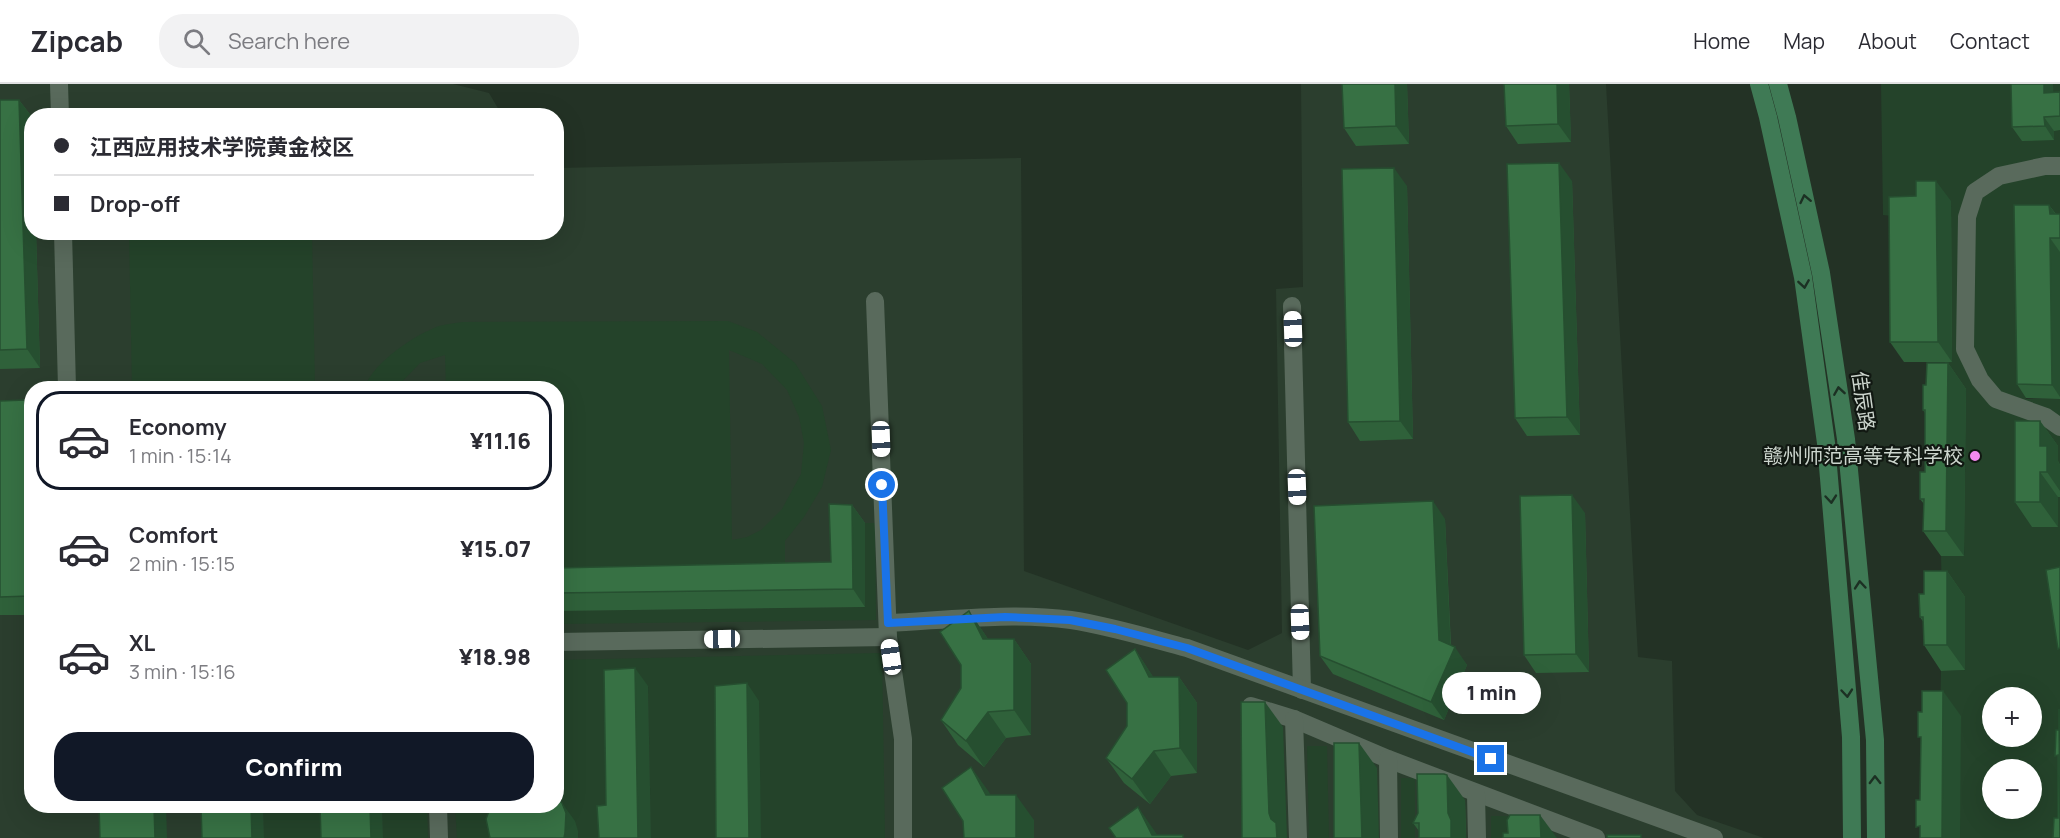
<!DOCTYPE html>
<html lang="en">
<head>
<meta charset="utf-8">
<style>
	:root { --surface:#fff; --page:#f2f2f3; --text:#2b2b33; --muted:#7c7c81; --line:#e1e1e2; --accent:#111827 }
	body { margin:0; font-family:Manrope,"Noto Sans SC",sans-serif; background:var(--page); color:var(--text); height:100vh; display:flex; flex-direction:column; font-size:22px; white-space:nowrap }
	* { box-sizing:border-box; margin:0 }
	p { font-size:20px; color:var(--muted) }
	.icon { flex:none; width:33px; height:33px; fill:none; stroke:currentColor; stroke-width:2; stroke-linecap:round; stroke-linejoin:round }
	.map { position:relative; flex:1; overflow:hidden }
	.drawer { position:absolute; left:24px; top:297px; width:540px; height:432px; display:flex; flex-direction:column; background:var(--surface); border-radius:24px; box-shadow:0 6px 24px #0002 }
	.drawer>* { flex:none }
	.top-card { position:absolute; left:24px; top:24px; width:540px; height:132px; border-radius:24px; box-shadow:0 6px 24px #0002; display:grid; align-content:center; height:132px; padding:0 30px; background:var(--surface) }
	.fabs { position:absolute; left:1982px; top:603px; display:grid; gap:12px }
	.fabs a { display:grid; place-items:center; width:60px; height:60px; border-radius:50%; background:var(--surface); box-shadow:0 6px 24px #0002; font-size:30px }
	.end { position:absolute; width:27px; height:27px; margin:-14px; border:8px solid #1a73e8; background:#fff; box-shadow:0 0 0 3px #fff }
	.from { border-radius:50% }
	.bubble { position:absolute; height:42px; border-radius:21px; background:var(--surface); box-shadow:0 6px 24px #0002; font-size:20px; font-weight:800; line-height:42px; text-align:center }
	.car { position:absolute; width:18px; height:36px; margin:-18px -9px; border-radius:8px; box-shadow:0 0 4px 2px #0007; background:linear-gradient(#fff 24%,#345 0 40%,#fff 0 76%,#345 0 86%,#fff 0) }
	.top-card b { display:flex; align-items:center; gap:21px; height:57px; font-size:22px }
	.top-card b+b { border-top:2px solid var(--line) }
	.top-card i { width:15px; height:15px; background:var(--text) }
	ul { padding:10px 0 0; list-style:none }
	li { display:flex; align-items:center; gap:18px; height:99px; margin:0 12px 9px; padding:0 18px; border:3px solid transparent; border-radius:24px }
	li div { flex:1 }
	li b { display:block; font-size:22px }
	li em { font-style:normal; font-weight:800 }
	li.active { border-color:var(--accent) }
	li>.icon { width:54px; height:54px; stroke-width:1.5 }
	.primary-button { display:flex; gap:12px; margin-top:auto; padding:12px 30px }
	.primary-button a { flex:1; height:69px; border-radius:24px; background:var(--accent); color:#fff; font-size:24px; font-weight:800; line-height:69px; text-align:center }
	header { display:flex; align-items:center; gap:36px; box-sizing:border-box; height:84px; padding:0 30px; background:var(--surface); border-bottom:2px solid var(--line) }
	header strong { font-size:28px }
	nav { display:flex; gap:33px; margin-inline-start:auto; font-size:21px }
	.search { width:420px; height:54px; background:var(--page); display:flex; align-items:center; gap:15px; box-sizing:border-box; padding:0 21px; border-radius:24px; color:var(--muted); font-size:22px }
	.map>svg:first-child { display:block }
	.built { fill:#2b3e2e; fill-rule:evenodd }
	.green { fill:#24432a; fill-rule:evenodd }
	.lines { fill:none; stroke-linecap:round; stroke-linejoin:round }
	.minor { stroke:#596a5c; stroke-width:18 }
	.secondary { stroke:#3f7a55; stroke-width:18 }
	.wall { fill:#2f613a }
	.shaded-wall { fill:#264f30 }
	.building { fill:#377144; stroke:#264f30; stroke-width:1.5 }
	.oneway { stroke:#1c3023 }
	.route { stroke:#1a73e8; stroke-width:8 }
	.poi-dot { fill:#f589ef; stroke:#111812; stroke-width:2 }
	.labels { text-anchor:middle; stroke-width:4.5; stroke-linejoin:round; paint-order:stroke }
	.street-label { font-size:20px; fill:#ccd5cd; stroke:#111812 }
	.poi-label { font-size:20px; fill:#ccd5cd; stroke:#111812; text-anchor:end }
</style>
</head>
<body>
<header>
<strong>Zipcab</strong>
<div class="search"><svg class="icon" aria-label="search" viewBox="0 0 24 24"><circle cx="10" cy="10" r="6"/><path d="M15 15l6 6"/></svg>Search here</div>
<nav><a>Home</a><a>Map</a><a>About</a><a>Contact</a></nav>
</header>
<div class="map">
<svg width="2060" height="754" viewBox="0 0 2060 754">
	<rect width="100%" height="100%" fill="#233225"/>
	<!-- built -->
	<path class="built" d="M0,0H453L489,9L502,31L32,32V148H556L557,84L1021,74L1024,487L1248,566L1282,549L1276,205L1303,203L1301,0H1606L1638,573L1672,577L1675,707L1697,731L1764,754H0ZM32,304H556V722H32Z"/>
	<!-- green -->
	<g class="green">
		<path d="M1881,0H2060V144L2024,136L2026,315H2060V387L2058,413H2060V754H1960L1940,632L1941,587L1965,586V513H1942L1941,472H1964L1966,305L1944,304L1945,278H1952L1903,133L1883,131ZM1992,614H2031V652H1992ZM1992,686H2031V724H1992Z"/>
		<path d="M129,149H312L315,304H132Z"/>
		<path d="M728,237L757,248L795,279L822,322L831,366L822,403L804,433L785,457V492L557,499L556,304H446L445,271L420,279L396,304H364C375,277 413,252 439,242C446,240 455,239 463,238ZM729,266L762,280L787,306L799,333L804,359L801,390L782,425L761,446L747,453L732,456Z"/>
		<path d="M865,439H875L876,536L557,540L556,527L865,523Z"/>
		<path d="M882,569L885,754H651L648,602L610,754H579C577,738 569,729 557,720V576Z"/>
		<path d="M1307,662H1327L1329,754H1309Z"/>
		<rect x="1401" y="694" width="14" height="60"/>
		<path d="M263,722H343L333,754H264Z"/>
		<path d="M382,722H427L428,754H383Z"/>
		<path d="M455,722H519L499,754H457Z"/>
		<rect x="1491" y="732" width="17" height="22"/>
	</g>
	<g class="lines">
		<!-- minor -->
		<g class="minor">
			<path d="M59,0L60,32"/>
			<path d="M2060,82H2045L1999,92L1975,108L1967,133L1965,265L1980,296L1996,315L2046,333L2060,343"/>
			<path d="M63,148L67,304"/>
			<path d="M875,217L888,553L903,655V754"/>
			<path d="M1292,222L1302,606"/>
			<path d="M888,539C948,536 1011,528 1071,536C1110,542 1149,554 1187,564L1714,754"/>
			<path d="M556,558L888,553"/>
			<path d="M1251,622L1294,635L1388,675L1596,754"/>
			<path d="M1294,635L1298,754"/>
			<path d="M1388,675L1389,754"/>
			<path d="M1476,710L1477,754"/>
			<path d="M438,722L439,754"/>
		</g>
		<!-- secondary -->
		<g class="secondary">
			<path d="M1759,0L1768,33L1803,193L1826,359L1851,653L1852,754"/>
			<path d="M1778,0L1787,33L1821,189L1846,355L1875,656L1876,754"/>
		</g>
	</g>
	<!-- wall -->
	<g class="wall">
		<path d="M1342,0H1407L1409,60L1356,62L1344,44Z"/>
		<path d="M1504,0H1569L1571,58L1518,60L1506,42Z"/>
		<path d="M2011,0H2053V8H2060V46L2054,47V56L2022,57L2012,43Z"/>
		<path d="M0,16H19L32,33V148H36L40,284L0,285Z"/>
		<path d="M1572,97L1580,351L1527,352L1515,334Z"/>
		<path d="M1407,102L1413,355L1360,357L1348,338Z"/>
		<path d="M1951,117L1952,278H1904L1890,258Z"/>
		<path d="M2049,121L2056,130H2060V315L2026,314L2017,300Z"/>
		<path d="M1948,279L1966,305L1964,472H1941L1923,447L1924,420L1920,415L1925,388V329L1923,326L1926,301Z"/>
		<path d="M25,316L32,325V531H0V317Z"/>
		<path d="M2040,337L2058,362V377L2060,381V413H2058V443H2032L2015,418Z"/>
		<path d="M852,421L865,439V523L556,527V484L831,478Z"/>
		<path d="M1585,429L1589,588L1536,589L1524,571Z"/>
		<path d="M1445,435L1451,561L1467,581L1444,636L1333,590L1320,572Z"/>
		<path d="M1947,487L1965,513V586L1941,587L1924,561V539L1920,533L1924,510Z"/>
		<path d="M969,527L988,555H1014L1031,580V651L1006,654L984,683L958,661L941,636L961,604Z"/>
		<path d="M1135,565L1153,593H1179L1197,619V689L1171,692L1150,720L1124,699L1106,674L1127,642Z"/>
		<path d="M1465,716L1466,754H1419V747L1413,739Z"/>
	</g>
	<!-- shaded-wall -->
	<g class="shaded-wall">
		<path d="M1395,0H1407L1409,60L1396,42Z"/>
		<path d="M1557,0H1569L1571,58L1558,40Z"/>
		<path d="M2044,0H2053L2054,23L2044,9Z"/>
		<path d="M19,16L32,33V148H36L40,284L27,265Z"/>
		<path d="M2044,33L2054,47V56L2045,42Z"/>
		<path d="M1559,79L1572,97L1580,351L1567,333Z"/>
		<path d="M1394,84L1407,102L1413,355L1400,337Z"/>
		<path d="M1936,97L1951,117L1952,278L1938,258Z"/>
		<path d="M2049,121L2059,135L2050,130Z"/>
		<path d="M2050,154L2060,168V313L2052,301Z"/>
		<path d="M1948,279L1966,305L1964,472L1946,447Z"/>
		<path d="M25,316L32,325V514L30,512Z"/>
		<path d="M2040,337L2058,362V377L2060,381V407L2047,388L2040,362Z"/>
		<path d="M2040,388L2058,413V443L2040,418Z"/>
		<path d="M1572,411L1585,429L1589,588L1576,570Z"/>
		<path d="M1433,417L1445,435L1451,571L1455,563L1467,581L1444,636L1431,618L1439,556Z"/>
		<path d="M852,421L865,439V523L853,505Z"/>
		<path d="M1947,487L1965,513V586L1947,561Z"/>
		<path d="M969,527L986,552L1001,580L983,555Z"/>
		<path d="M1014,555L1031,580V651L1014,626Z"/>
		<path d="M1135,565L1152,591L1166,618L1149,593Z"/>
		<path d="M635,584L648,602L651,754H638Z"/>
		<path d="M1179,593L1197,619V689L1180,664Z"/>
		<path d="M747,599L759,617L761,754H749Z"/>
		<path d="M1943,607L1961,632L1960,754H1942Z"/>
		<path d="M1265,618L1283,643L1287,754H1277L1269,729Z"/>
		<path d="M988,628L1006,654L984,683L966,657Z"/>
		<path d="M1359,659L1377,684L1379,754H1362Z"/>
		<path d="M1154,667L1171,692L1150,720L1132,695Z"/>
		<path d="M971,683L989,708L1003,736L986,711Z"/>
		<path d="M1447,691L1465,716L1466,754H1451L1448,729Z"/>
		<path d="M1016,711L1034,736V754H1016Z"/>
		<path d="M562,719L575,737L578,747V754H564Z"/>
		<path d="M154,722H166L167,754H155Z"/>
		<path d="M251,722H263L264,754H252Z"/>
		<path d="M370,722H382L383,754H371Z"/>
		<path d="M1138,723L1156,749L1159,754L1152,751Z"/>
		<path d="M1540,731L1557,754H1541Z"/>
	</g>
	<!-- building -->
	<g class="building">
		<path d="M1342,0H1395L1396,42L1344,44Z"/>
		<path d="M1504,0H1557L1558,40L1506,42Z"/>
		<path d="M2011,0H2044V9L2060,8V32L2044,33L2045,42L2012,43Z"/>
		<path d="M0,16H19L27,265L0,266Z"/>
		<path d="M1559,79L1567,333L1515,334L1507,80Z"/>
		<path d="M1394,84L1400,337L1348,338L1342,85Z"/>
		<path d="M1916,97H1936L1938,258H1890L1889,113L1916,112Z"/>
		<path d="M2014,121H2049L2050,130H2060V154H2050L2052,301L2017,300Z"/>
		<path d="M1927,279H1948L1946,447H1923L1924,415H1920V388H1925V326H1923V301H1926Z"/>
		<path d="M25,316L30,512L0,513V317Z"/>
		<path d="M2015,337H2040V362H2047V388H2040V418H2015Z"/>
		<path d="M1572,411L1576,570L1524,571L1520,412Z"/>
		<path d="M1433,417L1439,556L1455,563L1431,618L1320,572L1314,422Z"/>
		<path d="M829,420L852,421L853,505L556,509V484L831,478Z"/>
		<path d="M2060,483V564L2058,565L2046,486Z"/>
		<path d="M1924,487H1947V561H1924L1923,533H1920L1919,510H1924Z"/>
		<path d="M969,527L983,555H1014V626L988,628L966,657L941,636L961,604V581L940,548Z"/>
		<path d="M1135,565L1149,593H1179L1180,664L1154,667L1132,695L1106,674L1127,642V619L1106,586Z"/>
		<path d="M635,584L638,754H599L597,722L606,721L604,586Z"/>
		<path d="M747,599L749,754H716L715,602Z"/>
		<path d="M1922,607H1943L1942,754H1920V742L1916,743V716H1920L1921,653H1918V628H1922Z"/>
		<path d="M1241,618H1265L1269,729L1271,735L1276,739L1277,754H1242Z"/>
		<path d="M2059,625L2060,754H2053L2054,734H2058V671L2055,672L2056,646H2059Z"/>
		<path d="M1334,659H1359L1362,754H1334Z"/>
		<path d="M971,683L986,711H1016V754H964L963,737L942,704Z"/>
		<path d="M1417,690H1444L1447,691L1448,729L1451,736V754H1419V739H1413L1418,729Z"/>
		<path d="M556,713L562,719L566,729L565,749L564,754H490L486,735L491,722H556Z"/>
		<path d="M99,722H154L155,754H100Z"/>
		<path d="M201,722H251L252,754H202Z"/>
		<path d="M320,722H370L371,754H321Z"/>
		<path d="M1138,723L1152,751H1183V754H1116L1109,744Z"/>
		<path d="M1510,731H1540L1541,754H1503V749H1508L1507,736Z"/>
		<rect x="1607" y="751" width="34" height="3"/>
	</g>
	<!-- one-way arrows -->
	<defs><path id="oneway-chevron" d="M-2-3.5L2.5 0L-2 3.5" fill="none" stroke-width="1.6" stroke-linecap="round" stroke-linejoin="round" transform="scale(1.5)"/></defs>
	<g class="oneway">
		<use href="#oneway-chevron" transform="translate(1805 115) rotate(-102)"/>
		<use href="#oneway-chevron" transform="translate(1804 200) rotate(81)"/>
		<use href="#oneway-chevron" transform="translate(1839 307) rotate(-99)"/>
		<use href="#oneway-chevron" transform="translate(1831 415) rotate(85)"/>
		<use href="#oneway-chevron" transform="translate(1860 501) rotate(-95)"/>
		<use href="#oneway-chevron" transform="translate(1847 609) rotate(85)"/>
		<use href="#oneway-chevron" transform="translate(1875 696) rotate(-91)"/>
	</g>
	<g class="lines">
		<!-- route -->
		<path class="route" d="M882,401L888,539L1005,533L1070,536L1115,545L1187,564L1491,675"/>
	</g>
	<!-- markers -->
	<circle class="poi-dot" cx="1975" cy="372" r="6"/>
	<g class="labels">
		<!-- street labels -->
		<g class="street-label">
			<text transform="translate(1863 317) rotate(82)" y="7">佳辰路</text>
		</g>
		<!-- poi labels -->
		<g class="poi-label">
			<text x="1963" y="379">赣州师范高等专科学校</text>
		</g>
	</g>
</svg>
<div class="fabs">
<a>+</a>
<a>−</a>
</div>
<i class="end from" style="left:882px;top:401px"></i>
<i class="end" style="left:1491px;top:675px"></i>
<div class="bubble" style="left:1442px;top:588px;width:99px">1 min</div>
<i class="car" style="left:1293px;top:245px;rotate:358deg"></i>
<i class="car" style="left:881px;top:355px;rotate:178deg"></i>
<i class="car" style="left:1297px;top:403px;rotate:178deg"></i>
<i class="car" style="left:1300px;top:538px;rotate:178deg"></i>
<i class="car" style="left:722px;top:555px;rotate:269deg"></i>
<i class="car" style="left:891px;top:573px;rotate:352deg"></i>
<div class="top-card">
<b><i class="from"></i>江西应用技术学院黄金校区</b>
<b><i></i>Drop-off</b>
</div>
<section class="drawer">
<ul>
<li class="active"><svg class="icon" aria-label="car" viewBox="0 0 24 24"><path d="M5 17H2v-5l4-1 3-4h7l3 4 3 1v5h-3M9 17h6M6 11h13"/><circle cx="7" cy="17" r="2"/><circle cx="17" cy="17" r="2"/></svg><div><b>Economy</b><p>1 min · 15:14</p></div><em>¥11.16</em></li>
<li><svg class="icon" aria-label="car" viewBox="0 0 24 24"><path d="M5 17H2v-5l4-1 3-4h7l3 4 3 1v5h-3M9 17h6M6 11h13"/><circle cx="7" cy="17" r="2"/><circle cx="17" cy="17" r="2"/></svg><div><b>Comfort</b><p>2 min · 15:15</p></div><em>¥15.07</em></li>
<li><svg class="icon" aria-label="car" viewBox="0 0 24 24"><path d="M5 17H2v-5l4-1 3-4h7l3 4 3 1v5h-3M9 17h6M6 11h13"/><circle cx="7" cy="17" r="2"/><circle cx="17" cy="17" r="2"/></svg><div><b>XL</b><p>3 min · 15:16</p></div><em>¥18.98</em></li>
</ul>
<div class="primary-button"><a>Confirm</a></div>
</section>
</div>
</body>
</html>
